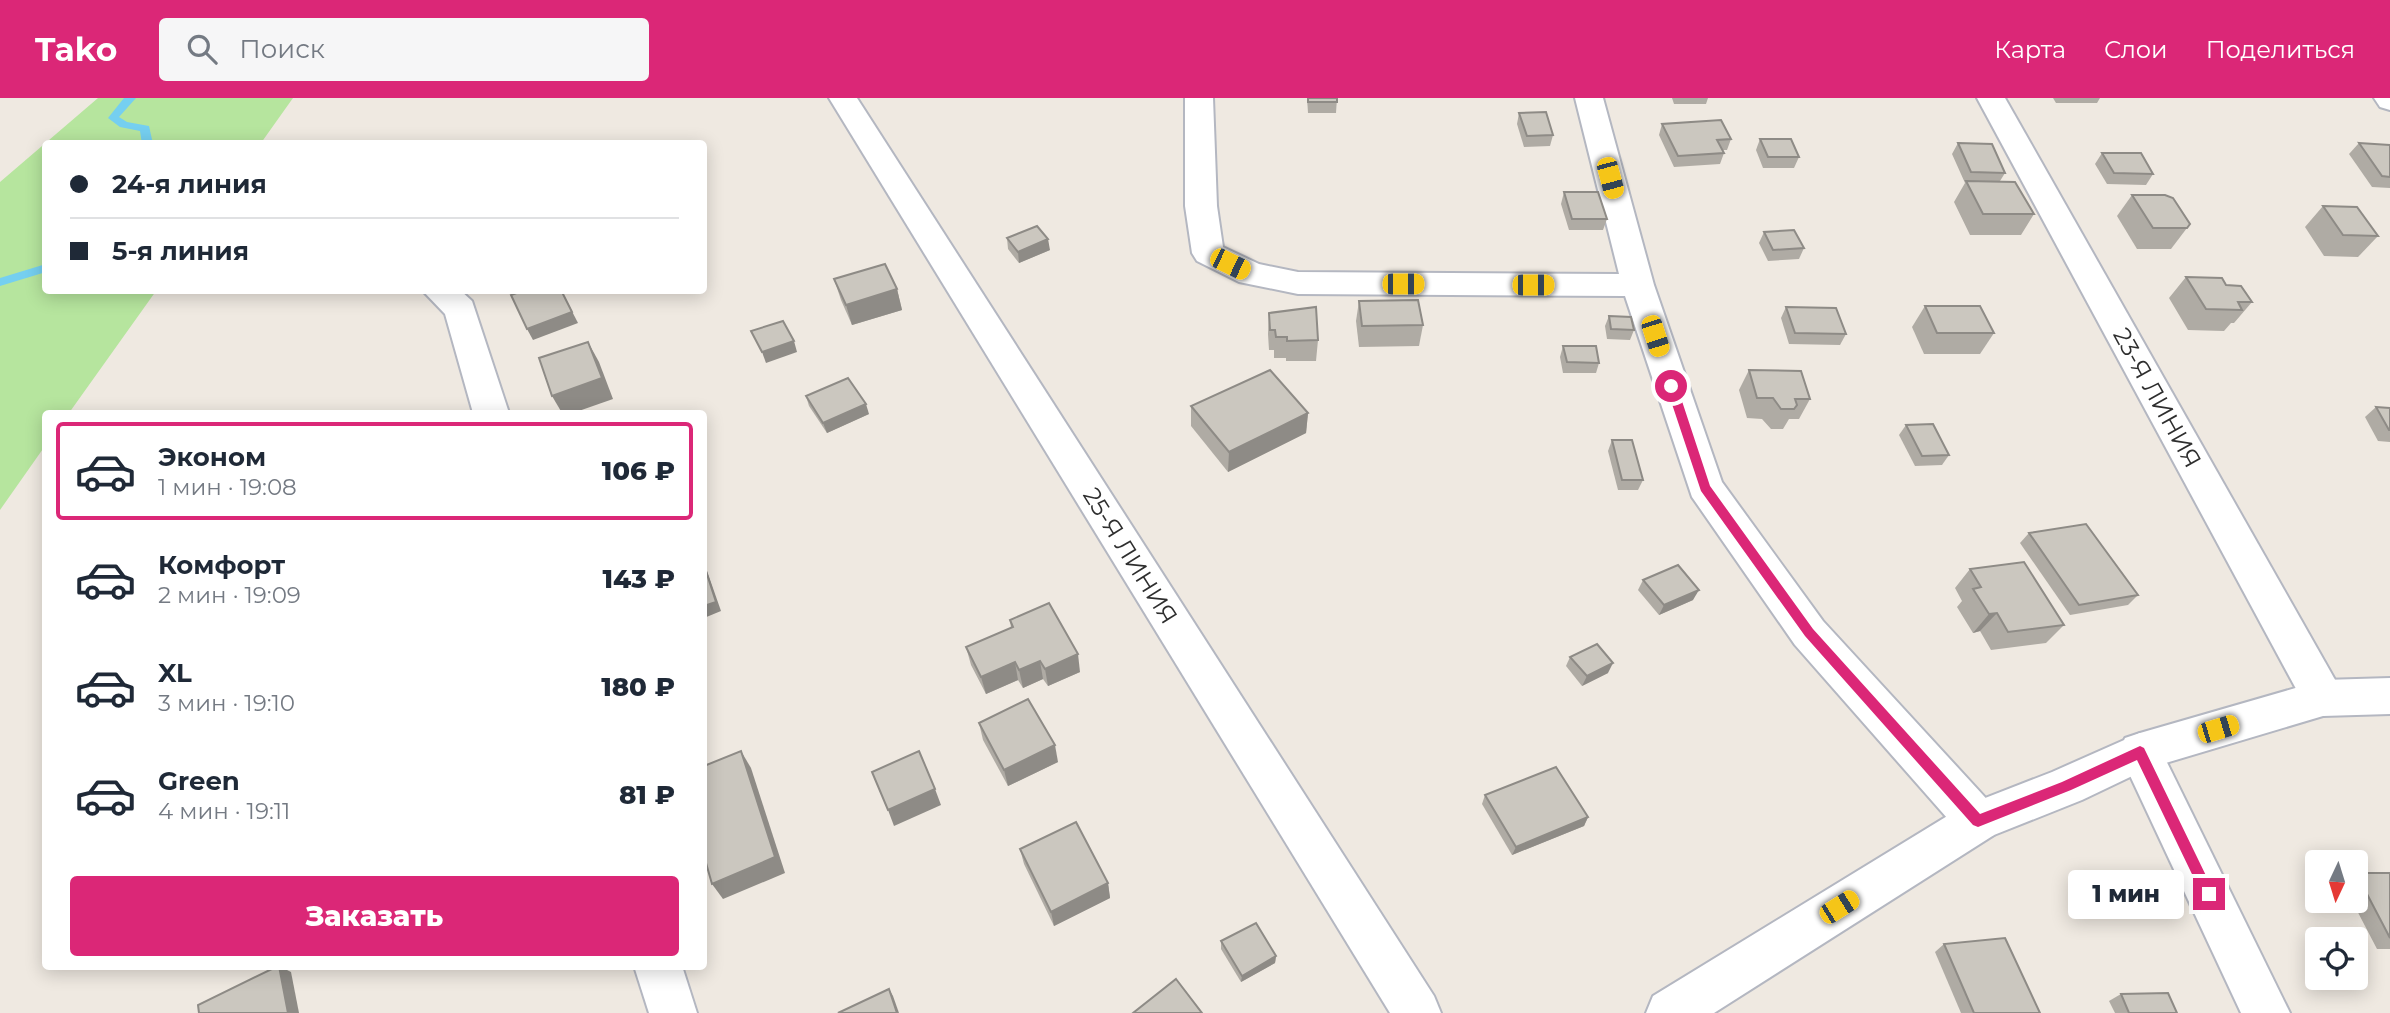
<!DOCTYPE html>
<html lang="ru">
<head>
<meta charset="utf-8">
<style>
	:root { --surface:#fff; --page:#f6f6f7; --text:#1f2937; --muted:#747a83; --line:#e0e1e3; --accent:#db2777 }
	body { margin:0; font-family:Montserrat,sans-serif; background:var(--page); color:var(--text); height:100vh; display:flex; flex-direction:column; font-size:26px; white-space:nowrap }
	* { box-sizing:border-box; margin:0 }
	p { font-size:23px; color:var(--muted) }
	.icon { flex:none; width:38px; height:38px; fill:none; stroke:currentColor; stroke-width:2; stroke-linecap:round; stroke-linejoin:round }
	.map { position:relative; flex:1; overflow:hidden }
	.drawer { position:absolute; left:42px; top:312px; width:665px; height:560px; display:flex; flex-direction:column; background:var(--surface); border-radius:7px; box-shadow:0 4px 18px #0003 }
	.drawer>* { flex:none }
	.top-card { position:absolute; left:42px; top:42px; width:665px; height:154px; border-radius:7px; box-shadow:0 4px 18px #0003; display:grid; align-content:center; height:154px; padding:0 28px; background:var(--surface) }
	.needle { width:46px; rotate:184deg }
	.controls { position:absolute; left:2305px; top:752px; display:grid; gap:14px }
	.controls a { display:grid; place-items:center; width:63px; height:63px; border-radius:7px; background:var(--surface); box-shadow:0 4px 18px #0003; font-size:35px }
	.end { position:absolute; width:32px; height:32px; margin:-16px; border:9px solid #db2777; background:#fff; box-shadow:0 0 0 4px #fff }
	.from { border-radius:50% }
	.bubble { position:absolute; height:49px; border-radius:7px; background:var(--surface); box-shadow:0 4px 18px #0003; font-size:23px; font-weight:800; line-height:49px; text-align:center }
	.car { position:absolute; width:21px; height:42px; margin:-21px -10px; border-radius:9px; box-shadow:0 0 5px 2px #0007; background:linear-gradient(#f5c518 24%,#345 0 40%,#f5c518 0 76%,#345 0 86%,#f5c518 0) }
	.top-card b { display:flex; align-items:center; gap:24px; height:66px; font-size:26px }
	.top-card b+b { border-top:2px solid var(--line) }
	.top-card i { width:18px; height:18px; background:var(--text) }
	ul { padding:12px 0 0; list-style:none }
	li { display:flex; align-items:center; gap:21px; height:98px; margin:0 14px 10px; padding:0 14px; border:4px solid transparent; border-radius:7px }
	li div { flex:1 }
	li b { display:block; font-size:26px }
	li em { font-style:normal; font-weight:800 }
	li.active { border-color:var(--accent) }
	li>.icon { width:63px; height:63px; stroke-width:1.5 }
	.cta { display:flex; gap:14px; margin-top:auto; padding:14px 28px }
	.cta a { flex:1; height:80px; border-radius:7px; background:var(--accent); color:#fff; font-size:28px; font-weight:800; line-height:80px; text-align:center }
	header { display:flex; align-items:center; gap:42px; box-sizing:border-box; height:98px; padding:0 35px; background:var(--accent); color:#fff }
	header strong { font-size:33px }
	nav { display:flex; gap:38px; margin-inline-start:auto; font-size:24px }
	.search { width:490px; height:63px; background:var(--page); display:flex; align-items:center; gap:18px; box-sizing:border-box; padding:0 24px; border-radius:7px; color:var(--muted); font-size:26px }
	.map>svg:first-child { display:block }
	.green { fill:#b6e59e }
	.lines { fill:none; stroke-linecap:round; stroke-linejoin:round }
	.stream { fill:#75cff0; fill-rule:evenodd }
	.minor-casing { stroke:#b4b7c1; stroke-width:4 }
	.tertiary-casing { stroke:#b4b7c1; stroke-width:4 }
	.minor { fill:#fff; fill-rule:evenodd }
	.tertiary { fill:#fff; fill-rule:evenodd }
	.wall { fill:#afaba4 }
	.shaded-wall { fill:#8e8b86 }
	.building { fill:#cbc7bf; stroke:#8e8b86; stroke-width:2 }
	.route { fill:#db2777 }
	.labels { text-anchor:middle; stroke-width:7; stroke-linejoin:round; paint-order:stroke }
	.street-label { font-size:24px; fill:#2e2e2e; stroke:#fff }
</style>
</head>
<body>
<header>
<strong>Tako</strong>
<div class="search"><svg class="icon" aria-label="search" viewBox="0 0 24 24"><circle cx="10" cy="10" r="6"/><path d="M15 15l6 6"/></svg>Поиск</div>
<nav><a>Карта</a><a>Слои</a><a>Поделиться</a></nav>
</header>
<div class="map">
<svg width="2390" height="915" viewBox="0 0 2390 915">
	<rect width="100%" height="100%" fill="#efe9e1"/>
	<!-- green -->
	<path class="green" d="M98,0H293L261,45L46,46V192L156,193L69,315H46L45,348L0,412V84Z"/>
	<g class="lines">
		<!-- stream -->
		<g class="stream">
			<path d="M124,0H136L119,19L127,24L149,28L153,46H142L140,33L120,29L108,20Z"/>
			<path d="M46,166V174L0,188V180Z"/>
		</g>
		<!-- minor casing -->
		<g class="minor-casing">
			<g id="minor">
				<path d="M829,0H857L1434,898L1441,915H1390Z"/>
				<path d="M1185,0H1213L1217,108L1223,149L1259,166L1298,174L1619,176L1575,0H1603L1654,187L1722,384L1823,523L1994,709L2000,723L1994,737L1978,743L1962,737L1795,547L1692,399L1625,198L1298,196L1239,184L1197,163L1192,155L1185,108Z"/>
				<path d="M1977,0H2005L2338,587L2344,600L2338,613L2323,618L2308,613Z"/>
				<path d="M2374,0H2390V12L2380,9Z"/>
				<path d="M422,192H460L472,203L509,315H473L445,216Z"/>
				<path d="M2140,635L2155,640L2290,915H2241L2119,654L2125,640Z"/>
				<path d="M634,868H682L697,915H649Z"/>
			</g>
		</g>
		<!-- tertiary casing -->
		<g class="tertiary-casing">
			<path id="tertiary" d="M2390,580V616L2323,618L2149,670L2082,702L1994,737L1714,915H1646L1653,898L1962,709L2052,674L2140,635L2323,582Z"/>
		</g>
		<!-- minor -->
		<use href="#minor" class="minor"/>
		<!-- tertiary -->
		<use href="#tertiary" class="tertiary"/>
	</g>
	<!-- wall -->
	<g class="wall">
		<path d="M1307,0H1337L1336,15H1308Z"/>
		<path d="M1672,0H1708L1706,6H1674Z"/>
		<path d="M2053,0H2100L2097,5H2056Z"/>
		<path d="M1519,15L1553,37L1550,48L1524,49L1517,26Z"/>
		<path d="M1662,26L1731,41L1727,52H1723L1724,55L1720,66L1674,69L1659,37Z"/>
		<path d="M1760,41L1799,59L1794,70H1763L1756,52Z"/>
		<path d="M1958,45L2005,75L2000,83L2034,116L2021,137H1970L1954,104L1965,85L1952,56Z"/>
		<path d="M2359,45L2390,47V90L2372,89L2349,56Z"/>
		<path d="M2102,55L2153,76L2146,87L2107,86L2095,66Z"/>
		<path d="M1564,94L1607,121L1603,132H1569L1561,106Z"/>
		<path d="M2132,97L2190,126L2171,151H2137L2117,118Z"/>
		<path d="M2323,108L2378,138L2358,159L2324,158L2305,129Z"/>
		<path d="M1764,134L1804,150L1799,161L1768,163L1759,145Z"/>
		<path d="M1007,140L1050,152L1019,165L1008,151Z"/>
		<path d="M2186,179L2226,187L2252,204L2234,225H2231L2224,233L2188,232L2169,200Z"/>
		<path d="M834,181L897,191L902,212L852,227L841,202Z"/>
		<path d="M1359,203L1423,227L1419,248L1359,249L1356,223Z"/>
		<path d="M1925,208L1994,235L1980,256H1924L1912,229Z"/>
		<path d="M1786,209L1846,236L1840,247L1789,246L1781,220Z"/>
		<path d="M1269,215L1318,242L1316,263H1286V260H1274V252H1269L1268,236Z"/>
		<path d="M1609,218L1634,232L1630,242L1607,241L1605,228Z"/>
		<path d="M1563,248L1599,265L1596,275H1563L1560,259Z"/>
		<path d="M1749,272L1810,301L1799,321H1789L1783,331H1771L1762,321L1747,320L1739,292Z"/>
		<path d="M806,298L869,316L827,335L809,308Z"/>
		<path d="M1191,308L1308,315L1306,335L1228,374L1191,328Z"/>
		<path d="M2376,309L2390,310V344L2378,343L2365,319Z"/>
		<path d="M1906,327L1949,357L1942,367L1915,368L1899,337Z"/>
		<path d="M1612,342L1643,382L1638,392H1618L1608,353Z"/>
		<path d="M2029,435L2138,497L2128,507L2070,517L2020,445Z"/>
		<path d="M1970,471L2064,527L2046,545L1991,552L1980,533L1973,535L1957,509L1962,503L1955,490Z"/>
		<path d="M1643,482L1693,502L1659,517L1638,492Z"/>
		<path d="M1010,522L1080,574L1048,588L1043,581L1023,590L1018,582L986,596L971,567L966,549L1011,530Z"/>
		<path d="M1570,559L1608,575L1582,588L1566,568Z"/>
		<path d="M979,625L1058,664L1008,688L983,642Z"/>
		<path d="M1485,697L1588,719L1584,728L1512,757L1482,706Z"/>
		<path d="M1020,751L1108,785L1110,800L1054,828L1024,766Z"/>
		<path d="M2356,775H2390V851H2377L2352,803H2356Z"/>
		<path d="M1221,843L1276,858L1275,865L1241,884L1221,851Z"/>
		<path d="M1944,846L2040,915H1961L1935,854Z"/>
		<path d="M2121,896L2177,915H2115L2109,903Z"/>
	</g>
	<!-- shaded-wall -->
	<g class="shaded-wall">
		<path d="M1048,141L1050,152L1019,165L1018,154Z"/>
		<path d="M897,191L902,212L852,227L846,207Z"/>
		<path d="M561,192L578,225L533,242L527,231Z"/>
		<path d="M794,243L797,254L766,265L762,254Z"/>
		<path d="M588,244L599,264L613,301L573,315H562L552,298Z"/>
		<path d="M866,306L869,316L827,335L823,325Z"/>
		<path d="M1308,315L1306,335L1228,374L1229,354Z"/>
		<path d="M704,466L707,473L721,513L704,520Z"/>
		<path d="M1699,492L1693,502L1659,517L1664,507Z"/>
		<path d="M1997,515L1980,533L1973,535L1989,516Z"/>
		<path d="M1078,556L1080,574L1048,588L1045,571Z"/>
		<path d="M1040,563L1043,581L1023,590L1019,572Z"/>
		<path d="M1015,564L1018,582L986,596L981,579Z"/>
		<path d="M1613,565L1608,575L1582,588L1587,578Z"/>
		<path d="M1055,647L1058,664L1008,688L1004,672Z"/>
		<path d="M741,653L751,670L785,775L723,801L712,786Z"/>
		<path d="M935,691L941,707L894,728L888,712Z"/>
		<path d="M1588,719L1584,728L1512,757L1516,749Z"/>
		<path d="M1108,785L1110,800L1054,828L1051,814Z"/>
		<path d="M1276,858L1275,865L1241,884L1242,878Z"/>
		<path d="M279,868L291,874L299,915H288Z"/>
		<path d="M889,891L893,898L899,915H897Z"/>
	</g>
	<!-- building -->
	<g class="building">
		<rect x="1308" y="0" width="29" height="4"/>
		<path d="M1546,14L1553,37L1527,38L1519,15Z"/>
		<path d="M1721,22L1731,41L1717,42L1724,55L1678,58L1662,26Z"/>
		<path d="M1760,41H1791L1799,59H1768Z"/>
		<path d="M1958,45L1992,46L2005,75L1971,74Z"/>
		<path d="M2359,45L2390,47V79L2382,78Z"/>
		<path d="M2102,55H2141L2153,76L2114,75Z"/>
		<path d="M1966,83L2015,84L2034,116H1983Z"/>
		<path d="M1564,94H1598L1607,121H1572Z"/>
		<path d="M2132,97H2165L2173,100L2190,126L2187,130H2153Z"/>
		<path d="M2323,108L2357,109L2378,138L2343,137Z"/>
		<path d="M1037,128L1048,141L1018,154L1007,140Z"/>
		<path d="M1794,132L1804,150L1773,152L1764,134Z"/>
		<path d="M885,166L897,191L846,207L834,181Z"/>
		<path d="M2186,179L2222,180L2226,187L2241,188L2252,204H2238L2242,212L2206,211Z"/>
		<path d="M525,192H561L572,214L527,231L511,197Z"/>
		<path d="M1418,202L1423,227L1362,228L1359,203Z"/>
		<path d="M1925,208H1980L1994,235H1937Z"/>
		<path d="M1316,209L1318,242L1287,243V239H1276L1275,232H1270L1269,215Z"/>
		<path d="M1786,209L1836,210L1846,236L1795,235Z"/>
		<path d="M1609,218L1631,219L1634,232L1611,231Z"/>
		<path d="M783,223L794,243L762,254L751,233Z"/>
		<path d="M588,244L602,280L552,298L539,260Z"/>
		<path d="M1563,248H1596L1599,265L1567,264Z"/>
		<path d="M1270,272L1308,315L1229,354L1191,308Z"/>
		<path d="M1749,272L1801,273L1810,301H1795L1797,307L1794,311H1781L1773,300H1757Z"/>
		<path d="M848,280L866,306L823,325L806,298Z"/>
		<path d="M2376,309L2390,310V332H2389Z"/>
		<path d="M1933,326L1949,357L1922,358L1906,327Z"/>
		<path d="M1612,342H1632L1643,382H1622Z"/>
		<path d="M2086,426L2138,497L2079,507L2029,435Z"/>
		<path d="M2024,464L2064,527L2008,534L1997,515L1989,516L1973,491L1981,489L1970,471Z"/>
		<path d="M704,467L716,504L704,508Z"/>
		<path d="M1678,467L1699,492L1664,507L1643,482Z"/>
		<path d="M1049,505L1078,556L1045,571L1040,563L1019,572L1015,564L981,579L966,549L1013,529L1010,522Z"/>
		<path d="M1597,546L1613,565L1587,578L1570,559Z"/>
		<path d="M1028,601L1055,647L1004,672L979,625Z"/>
		<path d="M741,653L775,759L712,786L704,758V668Z"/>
		<path d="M919,653L935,691L888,712L872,674Z"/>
		<path d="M1556,669L1588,719L1516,749L1485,697Z"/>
		<path d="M1076,724L1108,785L1051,814L1020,751Z"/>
		<path d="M2356,775H2390V840Z"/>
		<path d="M1256,825L1276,858L1242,878L1221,843Z"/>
		<path d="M2005,840L2040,915H1974L1944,846Z"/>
		<path d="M278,868H279L288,915H199L198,907Z"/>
		<path d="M1176,881L1202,915H1133Z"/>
		<path d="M889,891L897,915H838Z"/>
		<path d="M2168,895L2177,915H2129L2121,896Z"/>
	</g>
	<!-- route -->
	<path class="route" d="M1671,285L1677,288L1710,388L1813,531L1980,716L2062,684L2140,648L2144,650L2213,792V801H2204L2137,662L2071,692L1978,729L1973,727L1805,538L1701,393L1666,288Z"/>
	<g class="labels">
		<!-- street labels -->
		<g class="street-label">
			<text transform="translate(2157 300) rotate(61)" y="8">23-Я ЛИНИЯ</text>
			<text transform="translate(1130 458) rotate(58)" y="8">25-Я ЛИНИЯ</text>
		</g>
	</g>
</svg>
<div class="controls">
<a><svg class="needle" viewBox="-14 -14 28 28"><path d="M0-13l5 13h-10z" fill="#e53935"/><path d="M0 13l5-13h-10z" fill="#747a83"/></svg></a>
<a><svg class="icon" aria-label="locate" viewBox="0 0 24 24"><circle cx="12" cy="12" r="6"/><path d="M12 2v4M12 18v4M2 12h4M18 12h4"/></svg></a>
</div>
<i class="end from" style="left:1671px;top:288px"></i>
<i class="end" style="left:2209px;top:796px"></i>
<div class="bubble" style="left:2068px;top:772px;width:116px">1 мин</div>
<i class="car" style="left:1610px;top:80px;rotate:165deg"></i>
<i class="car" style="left:1230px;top:166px;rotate:116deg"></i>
<i class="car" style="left:1403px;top:186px;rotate:90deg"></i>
<i class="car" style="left:1533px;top:187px;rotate:90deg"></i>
<i class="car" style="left:1655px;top:238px;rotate:162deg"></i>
<i class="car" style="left:2218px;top:631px;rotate:73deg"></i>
<i class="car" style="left:1839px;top:809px;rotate:58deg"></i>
<div class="top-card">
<b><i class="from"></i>24-я линия</b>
<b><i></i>5-я линия</b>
</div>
<section class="drawer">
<ul>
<li class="active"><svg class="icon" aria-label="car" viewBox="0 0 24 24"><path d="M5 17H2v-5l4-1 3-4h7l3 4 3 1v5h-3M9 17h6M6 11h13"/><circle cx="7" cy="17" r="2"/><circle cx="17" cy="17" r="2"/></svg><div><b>Эконом</b><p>1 мин · 19:08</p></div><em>106 ₽</em></li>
<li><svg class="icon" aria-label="car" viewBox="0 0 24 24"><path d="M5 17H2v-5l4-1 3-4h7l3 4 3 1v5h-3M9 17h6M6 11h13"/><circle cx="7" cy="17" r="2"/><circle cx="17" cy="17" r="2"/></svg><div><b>Комфорт</b><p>2 мин · 19:09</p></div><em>143 ₽</em></li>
<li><svg class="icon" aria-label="car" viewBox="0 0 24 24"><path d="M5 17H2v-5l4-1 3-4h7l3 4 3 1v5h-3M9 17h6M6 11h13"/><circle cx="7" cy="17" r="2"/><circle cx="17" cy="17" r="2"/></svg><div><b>XL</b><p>3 мин · 19:10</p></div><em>180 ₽</em></li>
<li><svg class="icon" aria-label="car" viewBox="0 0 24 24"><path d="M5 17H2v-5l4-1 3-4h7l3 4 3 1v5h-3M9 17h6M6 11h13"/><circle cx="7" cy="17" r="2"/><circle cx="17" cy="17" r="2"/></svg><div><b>Green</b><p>4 мин · 19:11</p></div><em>81 ₽</em></li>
</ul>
<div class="cta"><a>Заказать</a></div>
</section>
</div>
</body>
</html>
